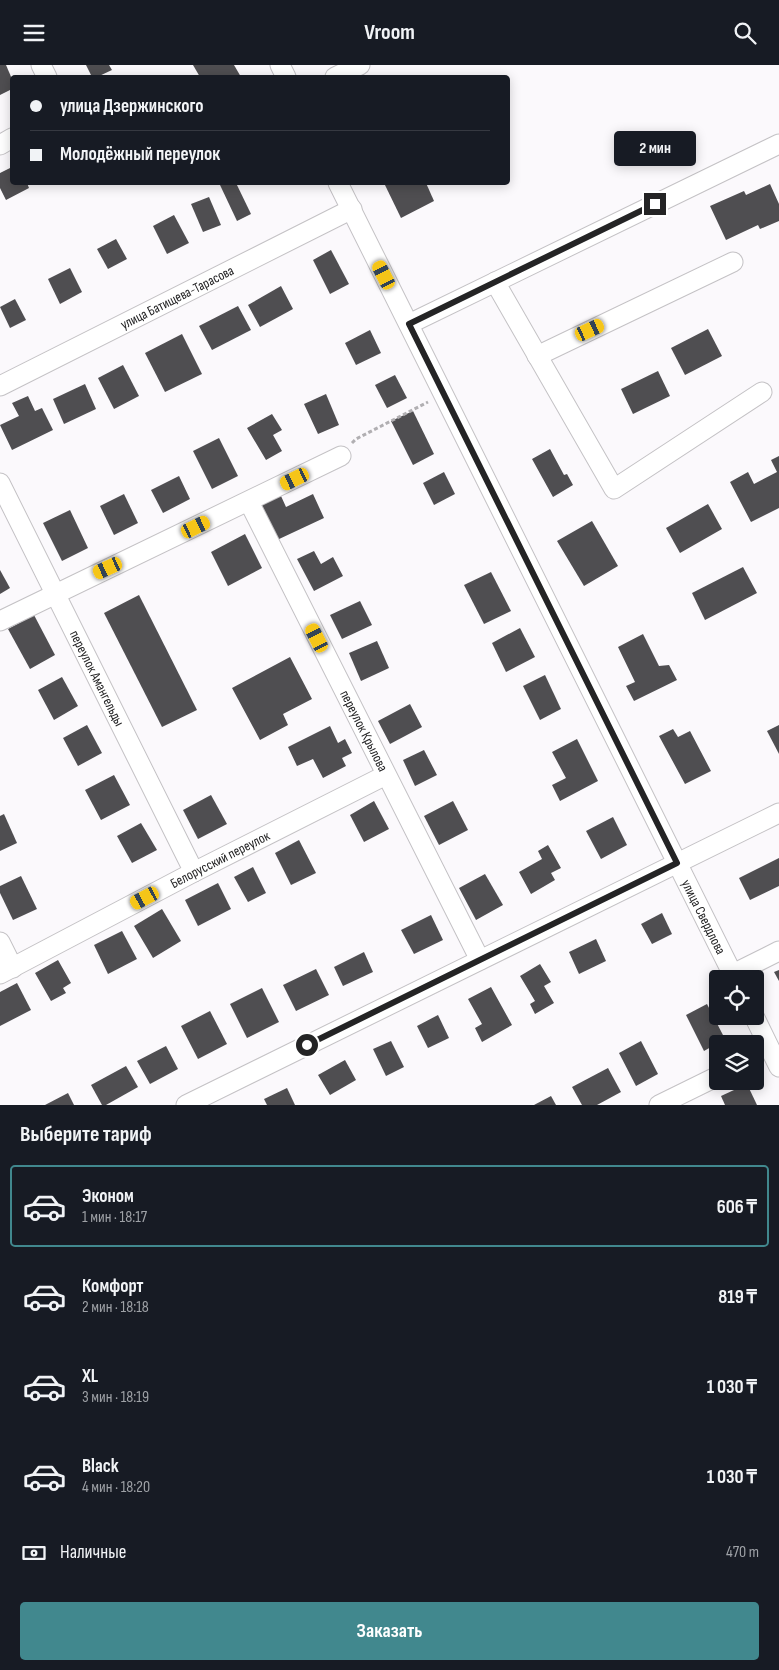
<!DOCTYPE html>
<html lang="ru">
<head>
<meta charset="utf-8">
<style>
	:root { --surface:#171b24; --page:#20242c; --text:#f1f3f6; --muted:#9ea1a6; --line:#363941; --accent:#41888e }
	body { margin:0; font-family:"Sofia Sans Condensed",sans-serif; background:var(--page); color:var(--text); height:100vh; display:flex; flex-direction:column; font-size:19px; white-space:nowrap }
	* { box-sizing:border-box; margin:0 }
	p { font-size:16px; color:var(--muted) }
	.icon { flex:none; width:28px; height:28px; fill:none; stroke:currentColor; stroke-width:2; stroke-linecap:round; stroke-linejoin:round }
	.map { position:relative; height:1040px; overflow:hidden }
	.details { display:flex; flex-direction:column; background:var(--surface); flex:1 }
	.details>* { flex:none }
	.hud { position:absolute; left:10px; top:10px; width:500px; height:110px; border-radius:5px; box-shadow:0 2px 12px #0003; display:grid; align-content:center; height:110px; padding:0 20px; background:var(--surface) }
	.tools { position:absolute; left:709px; top:905px; display:grid; gap:10px }
	.tools a { display:grid; place-items:center; width:55px; height:55px; border-radius:5px; background:var(--surface); box-shadow:0 2px 12px #0003; font-size:25px }
	.end { position:absolute; width:22px; height:22px; margin:-11px; border:6px solid #242425; background:#fff; box-shadow:0 0 0 2px #fff }
	.from { border-radius:50% }
	.bubble { position:absolute; height:35px; border-radius:5px; background:var(--surface); box-shadow:0 2px 12px #0003; font-size:16px; font-weight:700; line-height:35px; text-align:center }
	.car { position:absolute; width:15px; height:30px; margin:-15px -8px; border-radius:6px; box-shadow:0 0 4px 1px #0007; background:linear-gradient(#f5c518 24%,#345 0 40%,#f5c518 0 76%,#345 0 86%,#f5c518 0) }
	.hud b { display:flex; align-items:center; gap:18px; height:48px; font-size:19px }
	.hud b+b { border-top:1px solid var(--line) }
	.hud i { width:12px; height:12px; background:var(--text) }
	ul { padding:0; list-style:none }
	li { display:flex; align-items:center; gap:15px; height:82px; margin:0 10px 8px; padding:0 10px; border:2px solid transparent; border-radius:5px }
	li div { flex:1 }
	li b { display:block; font-size:19px }
	li em { font-style:normal; font-weight:700 }
	li.current { border-color:var(--accent) }
	li>.icon { width:45px; height:45px; stroke-width:1.5 }
	h2 { padding:0 20px; font-size:22px; line-height:60px }
	.pay { display:flex; align-items:center; gap:12px; height:55px; padding:0 20px; font-size:19px }
	.pay p { margin-inline-start:auto }
	.cta { display:flex; gap:10px; margin-top:auto; padding:10px 20px }
	.cta a { flex:1; height:58px; border-radius:5px; background:var(--accent); color:#fff; font-size:20px; font-weight:700; line-height:58px; text-align:center }
	header { display:flex; justify-content:space-between; align-items:center; height:65px; padding:0 20px; background:var(--surface); font-size:22px; font-weight:700 }
	.map>svg:first-child { display:block }
	.building { fill:#4f4e51 }
	.lines { fill:none; stroke-linecap:round; stroke-linejoin:round }
	.minor-casing { stroke:#c4c2c5; stroke-width:21 }
	.path { stroke:#b1afb2; stroke-width:3; stroke-dasharray:4 2.5; stroke-linecap:butt }
	.minor { stroke:#fff; stroke-width:19 }
	.route { stroke:#242425; stroke-width:6 }
	.labels { text-anchor:middle; stroke-width:5; stroke-linejoin:round; paint-order:stroke }
	.street-label { font-size:14px; fill:#242425; stroke:#fff }
</style>
</head>
<body>
<header><svg class="icon" aria-label="menu" viewBox="0 0 24 24"><path d="M4 6h16M4 12h16M4 18h16"/></svg>Vroom<svg class="icon" aria-label="search" viewBox="0 0 24 24"><circle cx="10" cy="10" r="6"/><path d="M15 15l6 6"/></svg></header>
<div class="map">
<svg width="779" height="1040" viewBox="0 0 779 1040">
	<rect width="100%" height="100%" fill="#fbf9fc"/>
	<!-- building -->
	<g class="building">
		<path d="M0,0H6L12,14V24L0,30Z"/>
		<path d="M86,0H109L112,5L97,12H92Z"/>
		<path d="M193,0H234L241,12H200Z"/>
		<path d="M12,102V118H27L29,123L6,135L0,123V108Z"/>
		<path d="M224,118H236L251,149L237,156L220,120Z"/>
		<path d="M384,118H426L434,136L401,153Z"/>
		<path d="M770,119L779,139V156L760,164L758,160L726,175L710,141L744,126L746,130Z"/>
		<path d="M209,132L221,160L203,167L191,139Z"/>
		<path d="M174,150L189,178L167,189L153,161Z"/>
		<path d="M116,174L127,194L108,204L97,184Z"/>
		<path d="M331,185L349,219L330,229L313,195Z"/>
		<path d="M70,203L82,227L60,239L48,214Z"/>
		<path d="M281,221L293,244L260,262L248,240Z"/>
		<path d="M15,234L26,255L10,263L0,242Z"/>
		<path d="M238,241L251,265L212,285L199,261Z"/>
		<path d="M708,264L722,291L685,310L671,283Z"/>
		<path d="M370,265L381,288L356,300L345,278Z"/>
		<path d="M182,269L202,309L165,327L145,288Z"/>
		<path d="M123,300L139,331L114,344L98,313Z"/>
		<path d="M658,306L670,331L633,349L621,324Z"/>
		<path d="M395,310L407,333L387,343L375,320Z"/>
		<path d="M85,319L96,344L64,359L53,334Z"/>
		<path d="M326,329L339,360L318,369L304,339Z"/>
		<path d="M28,331L35,346L42,343L53,365L12,385L0,360L19,351L12,338Z"/>
		<path d="M413,346L434,389L413,400L391,356Z"/>
		<path d="M272,349L282,365L273,370L282,386L266,395L247,363Z"/>
		<path d="M219,373L238,411L212,424L193,386Z"/>
		<path d="M550,384L564,410L567,409L573,420L553,432L532,394Z"/>
		<path d="M779,391V443L751,457L730,417L748,407L754,419L777,407L771,395Z"/>
		<path d="M444,407L455,429L434,440L423,418Z"/>
		<path d="M179,411L190,434L163,448L151,425Z"/>
		<path d="M124,429L138,458L114,470L100,441Z"/>
		<path d="M313,429L324,453L277,475L261,440L281,431L286,442Z"/>
		<path d="M708,439L722,464L680,488L666,463Z"/>
		<path d="M70,445L88,483L62,496L43,458Z"/>
		<path d="M592,456L618,501L584,521L557,476Z"/>
		<path d="M245,469L262,503L228,521L211,487Z"/>
		<path d="M314,486L321,499L333,492L343,511L314,526L297,494Z"/>
		<path d="M743,502L757,528L705,555L692,528Z"/>
		<path d="M0,505L10,523L0,529Z"/>
		<path d="M491,507L511,546L484,559L464,520Z"/>
		<path d="M139,530L197,645L162,662L104,548Z"/>
		<path d="M360,536L372,560L342,574L330,550Z"/>
		<path d="M34,550L55,590L30,604L8,564Z"/>
		<path d="M520,563L535,592L506,607L492,578Z"/>
		<path d="M643,569L659,601L669,600L677,615L634,636L626,621L635,617L618,582Z"/>
		<path d="M377,576L389,603L361,616L349,588Z"/>
		<path d="M290,592L312,634L283,649L288,660L260,675L232,623Z"/>
		<path d="M545,610L561,644L540,655L523,621Z"/>
		<path d="M62,612L78,641L54,655L38,625Z"/>
		<path d="M410,639L422,662L390,679L378,656Z"/>
		<path d="M87,660L102,688L78,701L63,673Z"/>
		<path d="M779,660V689L767,666Z"/>
		<path d="M330,661L338,678L345,674L352,688L342,693L346,701L323,713L313,694L297,701L288,682Z"/>
		<path d="M673,664L678,672L690,666L711,706L685,719L659,671Z"/>
		<path d="M577,674L598,716L560,736L552,720L566,713L552,687Z"/>
		<path d="M424,685L437,710L415,721L403,695Z"/>
		<path d="M114,710L130,740L101,755L85,725Z"/>
		<path d="M211,730L227,759L198,774L183,745Z"/>
		<path d="M374,736L389,764L364,777L350,750Z"/>
		<path d="M453,736L468,765L439,780L424,751Z"/>
		<path d="M4,749L17,778L0,786V751Z"/>
		<path d="M613,752L627,780L601,794L586,766Z"/>
		<path d="M141,758L157,785L132,798L117,771Z"/>
		<path d="M299,775L316,808L291,820L275,788Z"/>
		<path d="M548,780L561,803L551,808L555,815L531,829L519,807L542,794L538,786Z"/>
		<path d="M779,793V821L750,835L739,813Z"/>
		<path d="M253,802L266,828L248,837L234,812Z"/>
		<path d="M485,809L503,840L476,855L459,823Z"/>
		<path d="M21,811L37,844L13,855L0,828V821Z"/>
		<path d="M218,818L231,844L198,861L185,835Z"/>
		<path d="M162,844L181,876L153,893L134,861Z"/>
		<path d="M662,848L672,869L652,879L641,859Z"/>
		<path d="M431,850L443,875L414,889L401,865Z"/>
		<path d="M122,866L137,894L108,909L94,880Z"/>
		<path d="M596,874L606,896L579,909L569,887Z"/>
		<path d="M364,887L373,907L343,921L334,902Z"/>
		<path d="M58,895L71,918L63,923L66,928L51,936L35,908Z"/>
		<path d="M540,899L551,917L544,921L554,938L535,949L530,939L535,936L520,911Z"/>
		<path d="M316,904L329,930L296,946L283,920Z"/>
		<path d="M779,905V916L774,907Z"/>
		<path d="M17,918L31,945L0,961V927Z"/>
		<path d="M491,922L512,960L482,977L475,963L482,959L468,934Z"/>
		<path d="M262,923L279,957L247,973L230,939Z"/>
		<path d="M707,939L725,974L704,986L686,950Z"/>
		<path d="M210,946L227,979L198,994L181,961Z"/>
		<path d="M438,950L449,973L428,983L417,961Z"/>
		<path d="M391,976L404,1002L386,1011L373,984Z"/>
		<path d="M641,976L658,1009L636,1021L619,988Z"/>
		<path d="M166,981L178,1004L150,1019L137,996Z"/>
		<path d="M345,995L356,1015L330,1030L318,1010Z"/>
		<path d="M126,1001L138,1022L106,1040H102L91,1020Z"/>
		<path d="M608,1003L621,1027L597,1040H582L572,1022Z"/>
		<path d="M747,1019L757,1040H725L721,1031Z"/>
		<path d="M287,1023L295,1040H267L264,1034Z"/>
		<path d="M68,1028L74,1040H45Z"/>
		<path d="M551,1031L556,1040H534Z"/>
	</g>
	<g class="lines">
		<!-- minor casing -->
		<g class="minor-casing">
			<g id="minor">
				<path d="M41,0L47,12"/>
				<path d="M280,0L286,12"/>
				<path d="M335,12L360,0"/>
				<path d="M0,80L12,73"/>
				<path id="s1" d="M338,118L735,914"/>
				<path d="M495,217L614,424L762,327"/>
				<path d="M409,259L779,79"/>
				<path d="M537,291L733,197"/>
				<path id="s2" d="M0,321L352,144"/>
				<path id="s3" d="M0,418L194,807"/>
				<path id="s4" d="M249,437L480,895"/>
				<path d="M0,556L341,391"/>
				<path d="M0,877L13,903"/>
				<path id="s5" d="M0,909L194,807L386,710"/>
				<path d="M733,909L779,886"/>
				<path d="M754,951L779,1002"/>
				<path d="M186,1040L779,748"/>
				<path d="M659,1040L718,1011"/>
			</g>
		</g>
		<!-- path -->
		<path class="path" d="M352,378L356,374L428,337"/>
		<!-- minor -->
		<use href="#minor" class="minor"/>
	</g>
	<g class="lines">
		<!-- route -->
		<path class="route" d="M307,980L677,798L409,259L655,139"/>
	</g>
	<g class="labels">
		<!-- street labels -->
		<g class="street-label">
			<text dy="5" stroke="none"><textPath href="#s2" startOffset="198">улица Батищева-Тарасова</textPath></text>
			<text dy="5" stroke="none"><textPath href="#s3" startOffset="218">переулок Амангельды</textPath></text>
			<text dy="5" stroke="none"><textPath href="#s4" startOffset="256">переулок Крылова</textPath></text>
			<text dy="5" stroke="none"><textPath href="#s5" startOffset="248">Белорусский переулок</textPath></text>
			<text dy="5" stroke="none"><textPath href="#s1" startOffset="820">улица Свердлова</textPath></text>
		</g>
	</g>
</svg>
<div class="tools">
<a><svg class="icon" aria-label="locate" viewBox="0 0 24 24"><circle cx="12" cy="12" r="6"/><path d="M12 2v4M12 18v4M2 12h4M18 12h4"/></svg></a>
<a><svg class="icon" aria-label="layers" viewBox="0 0 24 24"><path d="M12 4l9 5-9 5-9-5zM3 14l9 5 9-5"/></svg></a>
</div>
<i class="end from" style="left:307px;top:980px"></i>
<i class="end" style="left:655px;top:139px"></i>
<div class="bubble" style="left:614px;top:66px;width:82px">2 мин</div>
<i class="car" style="left:384px;top:210px;rotate:333deg"></i>
<i class="car" style="left:590px;top:265px;rotate:65deg"></i>
<i class="car" style="left:295px;top:414px;rotate:244deg"></i>
<i class="car" style="left:196px;top:462px;rotate:64deg"></i>
<i class="car" style="left:108px;top:503px;rotate:245deg"></i>
<i class="car" style="left:317px;top:573px;rotate:333deg"></i>
<i class="car" style="left:145px;top:833px;rotate:242deg"></i>
<div class="hud">
<b><i class="from"></i>улица Дзержинского</b>
<b><i></i>Молодёжный переулок</b>
</div>
</div>
<section class="details">
<h2>Выберите тариф</h2>
<ul>
<li class="current"><svg class="icon" aria-label="car" viewBox="0 0 24 24"><path d="M5 17H2v-5l4-1 3-4h7l3 4 3 1v5h-3M9 17h6M6 11h13"/><circle cx="7" cy="17" r="2"/><circle cx="17" cy="17" r="2"/></svg><div><b>Эконом</b><p>1 мин · 18:17</p></div><em>606 ₸</em></li>
<li><svg class="icon" aria-label="car" viewBox="0 0 24 24"><path d="M5 17H2v-5l4-1 3-4h7l3 4 3 1v5h-3M9 17h6M6 11h13"/><circle cx="7" cy="17" r="2"/><circle cx="17" cy="17" r="2"/></svg><div><b>Комфорт</b><p>2 мин · 18:18</p></div><em>819 ₸</em></li>
<li><svg class="icon" aria-label="car" viewBox="0 0 24 24"><path d="M5 17H2v-5l4-1 3-4h7l3 4 3 1v5h-3M9 17h6M6 11h13"/><circle cx="7" cy="17" r="2"/><circle cx="17" cy="17" r="2"/></svg><div><b>XL</b><p>3 мин · 18:19</p></div><em>1 030 ₸</em></li>
<li><svg class="icon" aria-label="car" viewBox="0 0 24 24"><path d="M5 17H2v-5l4-1 3-4h7l3 4 3 1v5h-3M9 17h6M6 11h13"/><circle cx="7" cy="17" r="2"/><circle cx="17" cy="17" r="2"/></svg><div><b>Black</b><p>4 мин · 18:20</p></div><em>1 030 ₸</em></li>
</ul>
<div class="pay"><svg class="icon" aria-label="cash" viewBox="0 0 24 24"><path d="M3 7h18v10H3z"/><circle cx="12" cy="12" r="2"/></svg>Наличные<p>470 m</p></div>
<div class="cta"><a>Заказать</a></div>
</section>
</body>
</html>
